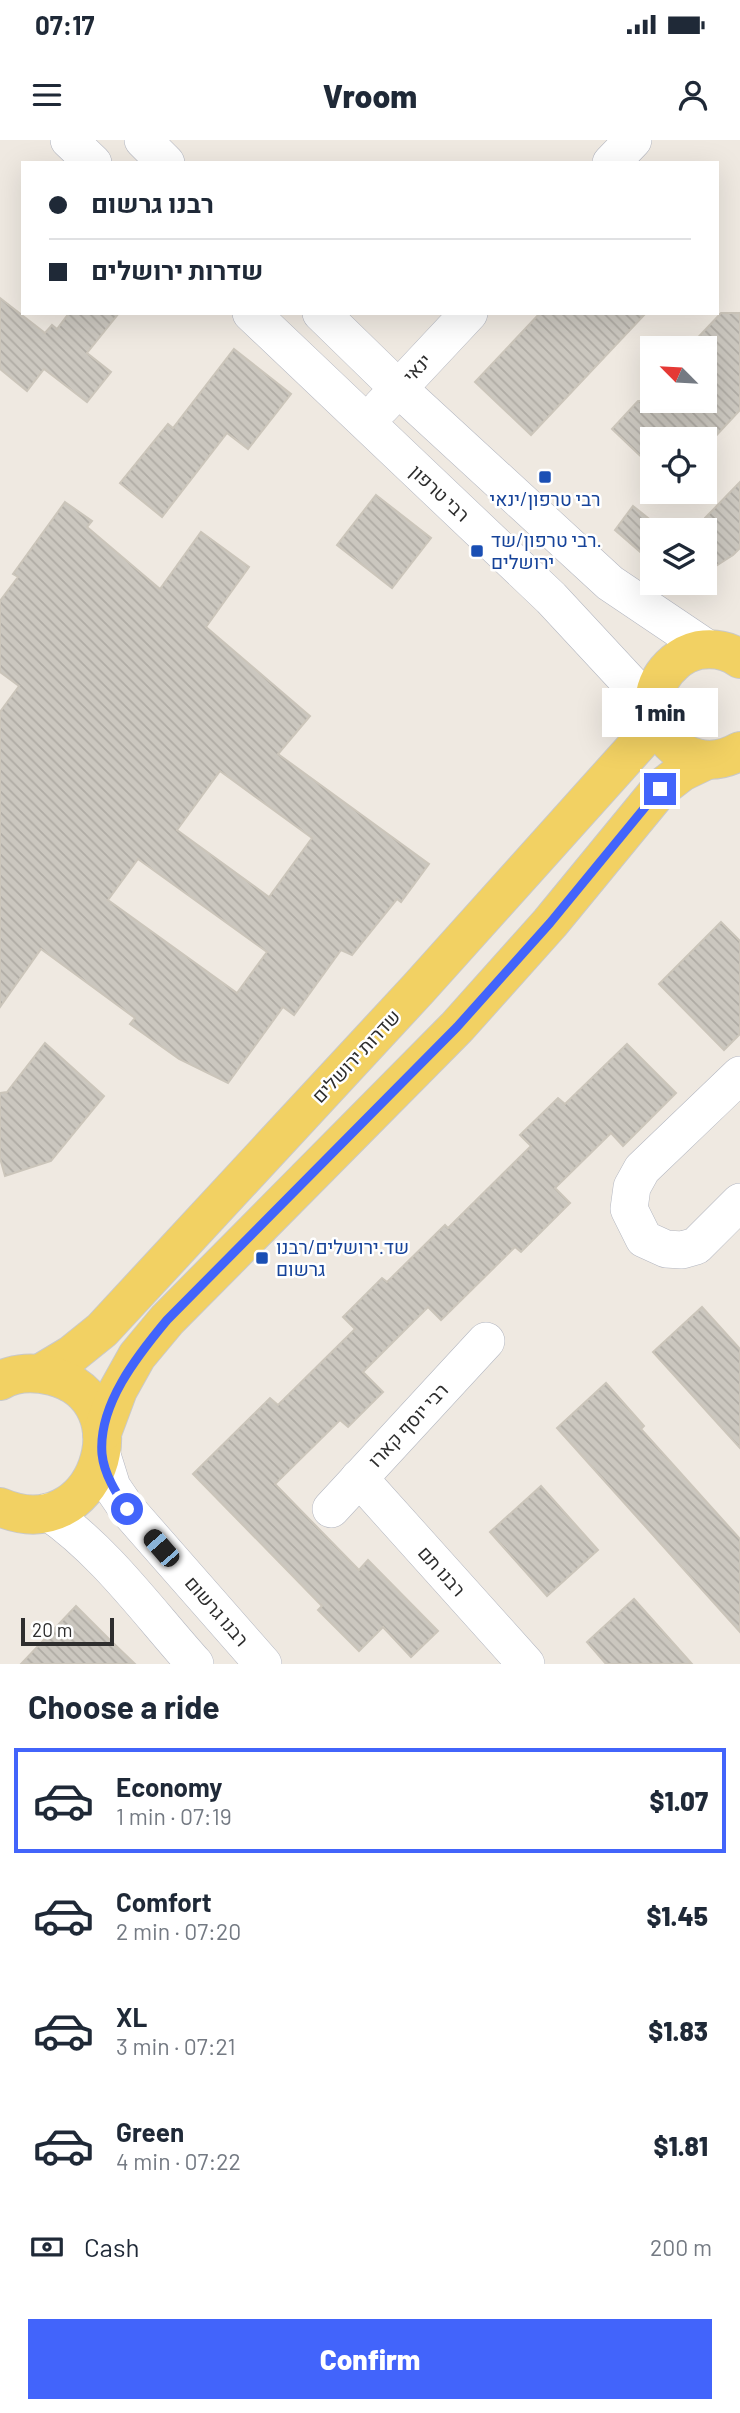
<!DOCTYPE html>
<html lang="en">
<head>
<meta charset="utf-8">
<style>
	:root { --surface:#fff; --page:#f6f6f7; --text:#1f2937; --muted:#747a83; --line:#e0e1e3; --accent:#4264fb }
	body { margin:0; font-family:Barlow,Heebo,sans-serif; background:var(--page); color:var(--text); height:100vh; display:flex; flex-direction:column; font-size:26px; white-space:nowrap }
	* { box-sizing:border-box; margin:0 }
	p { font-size:23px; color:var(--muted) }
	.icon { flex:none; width:38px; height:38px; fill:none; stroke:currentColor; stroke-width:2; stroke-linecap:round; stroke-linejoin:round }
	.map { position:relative; height:1524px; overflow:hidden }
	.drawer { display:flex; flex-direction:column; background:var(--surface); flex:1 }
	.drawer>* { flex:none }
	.banner { position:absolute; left:21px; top:21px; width:698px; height:154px; border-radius:0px; box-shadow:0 7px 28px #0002; display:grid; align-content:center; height:154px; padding:0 28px; background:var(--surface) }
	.needle { width:46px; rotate:294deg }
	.buttons { position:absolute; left:640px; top:196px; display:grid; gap:14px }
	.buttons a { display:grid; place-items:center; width:77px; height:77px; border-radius:0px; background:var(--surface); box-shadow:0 7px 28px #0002; font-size:35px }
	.scale { position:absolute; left:21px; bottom:18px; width:93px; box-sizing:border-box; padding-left:7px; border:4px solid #2e2e2e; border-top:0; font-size:19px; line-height:24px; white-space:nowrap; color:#2e2e2e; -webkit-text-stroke:5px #fff; paint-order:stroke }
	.end { position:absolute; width:32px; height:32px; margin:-16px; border:9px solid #4264fb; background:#fff; box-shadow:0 0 0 4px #fff }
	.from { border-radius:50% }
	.bubble { position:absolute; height:49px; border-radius:0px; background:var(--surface); box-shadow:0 7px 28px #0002; font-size:23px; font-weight:800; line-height:49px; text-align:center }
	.car { position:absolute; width:21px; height:42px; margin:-21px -10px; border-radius:9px; box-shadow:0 0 5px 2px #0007; background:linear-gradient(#222 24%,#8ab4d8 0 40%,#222 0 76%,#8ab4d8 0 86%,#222 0) }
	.banner b { display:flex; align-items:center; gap:24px; height:66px; font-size:26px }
	.banner b+b { border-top:2px solid var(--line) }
	.banner i { width:18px; height:18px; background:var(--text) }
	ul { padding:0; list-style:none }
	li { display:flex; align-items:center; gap:21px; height:105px; margin:0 14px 10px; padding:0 14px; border:4px solid transparent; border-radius:0px }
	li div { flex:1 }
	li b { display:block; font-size:26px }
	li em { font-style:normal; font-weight:800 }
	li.on { border-color:var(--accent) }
	li>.icon { width:63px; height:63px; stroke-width:1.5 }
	h2 { padding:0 28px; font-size:32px; line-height:84px }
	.pay { display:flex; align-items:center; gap:18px; height:77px; padding:0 28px; font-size:26px }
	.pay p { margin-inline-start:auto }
	.button { display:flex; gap:14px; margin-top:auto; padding:14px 28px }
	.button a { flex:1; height:80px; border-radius:0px; background:var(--accent); color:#fff; font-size:28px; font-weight:800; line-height:80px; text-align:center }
	.status { display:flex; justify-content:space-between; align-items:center; height:49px; padding:0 35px; background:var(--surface); direction:ltr }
	.status svg { height:19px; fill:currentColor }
	header { display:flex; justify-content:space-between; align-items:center; height:91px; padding:0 28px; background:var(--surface); font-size:32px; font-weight:800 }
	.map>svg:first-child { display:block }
	.building { fill:url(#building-back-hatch); stroke:#cbc5ba; stroke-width:2; fill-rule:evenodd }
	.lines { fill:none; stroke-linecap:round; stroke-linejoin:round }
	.minor-casing { stroke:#b4b7c1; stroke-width:38 }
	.major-casing { stroke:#c9c9c9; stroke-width:40 }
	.minor { stroke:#fff; stroke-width:37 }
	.major { stroke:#f2d163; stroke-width:38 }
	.route { stroke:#4264fb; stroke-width:9 }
	.transit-dot { fill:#1a4fb4; stroke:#fff; stroke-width:2.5 }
	.labels { text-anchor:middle; stroke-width:5; stroke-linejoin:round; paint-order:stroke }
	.street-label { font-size:19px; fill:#2e2e2e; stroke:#fff }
	.transit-label { font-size:19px; fill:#164399; stroke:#fff; text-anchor:start }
</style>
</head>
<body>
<div class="status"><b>07:17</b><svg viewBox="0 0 49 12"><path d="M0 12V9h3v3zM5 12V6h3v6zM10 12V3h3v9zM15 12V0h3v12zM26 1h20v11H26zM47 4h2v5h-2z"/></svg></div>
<header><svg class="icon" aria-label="menu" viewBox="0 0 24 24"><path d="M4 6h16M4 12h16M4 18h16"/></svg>Vroom<svg class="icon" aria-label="person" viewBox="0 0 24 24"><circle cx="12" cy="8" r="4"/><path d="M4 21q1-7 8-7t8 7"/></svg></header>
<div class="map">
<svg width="740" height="1524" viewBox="0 0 740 1524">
	<defs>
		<pattern id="building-back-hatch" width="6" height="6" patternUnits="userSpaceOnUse" patternTransform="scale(1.75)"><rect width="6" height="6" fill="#cbc7bf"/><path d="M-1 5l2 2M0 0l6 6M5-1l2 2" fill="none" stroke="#afaba4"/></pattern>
	</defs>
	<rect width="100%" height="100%" fill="#efe9e1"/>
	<!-- building -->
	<g class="building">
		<path d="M0,158L45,193L52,185L57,189L69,173H119L87,213L111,232L87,262L44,229L27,251L0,229Z"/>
		<path d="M540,173H646L531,295L475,242Z"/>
		<path d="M721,173H740V270L713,299H653V328L612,289L638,261H705V208H688Z"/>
		<path d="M234,209L291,254L248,309L227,293L162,377L120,343L168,284L173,288Z"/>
		<path d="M740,342V408L733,415L705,433V378Z"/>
		<path d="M376,355L431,398L392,448L337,405Z"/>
		<path d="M65,362L92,381L87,387L160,449L201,392L249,427L206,487L310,576L278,614L429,724L401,762L397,759L352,815L341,810L294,875L283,867L228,943L179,919L130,884L135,878L41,809L0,867V572L19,546L0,532V461L18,437L13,434ZM220,631L312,698L269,757L177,690ZM138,719L267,812L237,853L108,760Z"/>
		<path d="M633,366L653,382V423L615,390Z"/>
		<path d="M721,782L740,801V894L724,910L659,844Z"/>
		<path d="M45,903L104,956L51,1021L5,1036L0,1018V953L7,952Z"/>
		<path d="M627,904L676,953L623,1006L611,993L555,1048L570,1063L521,1112L515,1107L441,1180L428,1167L363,1232L383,1252L348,1287L340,1280L275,1344L359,1430L368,1420L438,1491L411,1517L383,1487L359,1511L318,1470L322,1466L193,1334L270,1258L278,1265L355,1189L343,1177L382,1138L387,1142L445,1085L448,1088L531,1006L520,995L558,958L565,964Z"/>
		<path d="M702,1167L740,1209V1308L653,1212Z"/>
		<path d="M606,1243L644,1286L641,1289L740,1399V1492L557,1288Z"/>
		<path d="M541,1346L598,1410L547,1456L490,1392Z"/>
		<path d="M634,1459L692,1524H606L587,1502Z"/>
		<path d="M76,1466L109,1499L135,1524H21Z"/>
	</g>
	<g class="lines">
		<!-- minor casing -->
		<g class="minor-casing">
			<g id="minor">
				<path d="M69,0L93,23"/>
				<path d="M143,0L166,23"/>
				<path d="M611,23L633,0"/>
				<path d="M251,173L551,458L654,569"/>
				<path d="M321,173L398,248L610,443L708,509"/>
				<path d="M381,267L469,173"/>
				<path d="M740,935L642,1029L632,1047L629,1069L644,1099L666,1109L682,1110L696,1106L740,1062"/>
				<path d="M102,1315L112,1347L127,1369L263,1524"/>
				<path d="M359,1338L526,1524"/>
				<path d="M331,1369L486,1201"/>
				<path d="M48,1372C105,1411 149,1473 195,1524"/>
			</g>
		</g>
		<!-- major casing -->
		<g class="major-casing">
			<g id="major">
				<path d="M740,519C728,510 713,508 699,510C690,512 682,516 675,522C622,567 680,646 740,611"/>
				<path d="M41,1233L71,1215L102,1190L418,849L657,583"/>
				<path d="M0,1241C15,1232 35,1232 52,1236C146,1260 96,1409 0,1367"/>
				<path d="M102,1293L118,1250L137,1216L167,1180L457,887L550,783L660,649L682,632L707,620"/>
			</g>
		</g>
		<!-- minor -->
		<use href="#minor" class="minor"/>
		<!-- major -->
		<use href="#major" class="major"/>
	</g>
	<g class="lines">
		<!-- route -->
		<path class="route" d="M127,1369C116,1353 104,1334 102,1314C98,1265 137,1216 167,1180L457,887L550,783L660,649"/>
	</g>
	<!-- markers -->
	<g class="transit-dot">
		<rect x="538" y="330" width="14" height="14" rx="3.5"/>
		<rect x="470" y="404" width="14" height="14" rx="3.5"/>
		<rect x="255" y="1111" width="14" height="14" rx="3.5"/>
	</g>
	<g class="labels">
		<!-- street labels -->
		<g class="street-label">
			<text transform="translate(417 228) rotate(-47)" y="7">ינאי</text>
			<text transform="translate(440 353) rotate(43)" y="7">רבי טרפון</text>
			<text transform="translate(356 916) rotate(-47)" y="7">שדרות ירושלים</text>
			<text transform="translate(408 1285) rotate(-47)" y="7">רבי יוסף קארו</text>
			<text transform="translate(442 1431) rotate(48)" y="7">רבנו תם</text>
			<text transform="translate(217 1471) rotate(49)" y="7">רבנו גרשום</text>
		</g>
		<!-- transit labels -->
		<g class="transit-label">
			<text x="545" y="366" text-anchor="middle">רבי טרפון/ינאי</text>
			<text x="491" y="407">רבי טרפון/שד.<tspan x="491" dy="22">ירושלים</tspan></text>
			<text x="276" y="1114">שד.ירושלים/רבנו<tspan x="276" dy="22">גרשום</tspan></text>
		</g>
	</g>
</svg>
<div class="buttons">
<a><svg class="needle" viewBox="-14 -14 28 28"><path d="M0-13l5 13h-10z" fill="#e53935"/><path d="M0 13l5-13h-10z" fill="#747a83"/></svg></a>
<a><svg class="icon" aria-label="locate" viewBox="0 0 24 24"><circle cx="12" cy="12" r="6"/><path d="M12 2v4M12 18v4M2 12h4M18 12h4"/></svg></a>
<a><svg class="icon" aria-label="layers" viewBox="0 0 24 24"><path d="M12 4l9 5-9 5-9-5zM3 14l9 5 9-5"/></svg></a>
</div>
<div class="scale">20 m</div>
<i class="end from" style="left:127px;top:1369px"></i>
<i class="end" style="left:660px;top:649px"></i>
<div class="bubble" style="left:602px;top:548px;width:116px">1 min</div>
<i class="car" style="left:161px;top:1408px;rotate:319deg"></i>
<div class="banner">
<b><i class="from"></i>רבנו גרשום</b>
<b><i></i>שדרות ירושלים</b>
</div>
</div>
<section class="drawer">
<h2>Choose a ride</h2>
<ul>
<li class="on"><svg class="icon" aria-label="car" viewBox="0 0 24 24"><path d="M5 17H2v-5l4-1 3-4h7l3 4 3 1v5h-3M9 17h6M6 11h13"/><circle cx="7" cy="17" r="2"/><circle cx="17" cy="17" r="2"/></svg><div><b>Economy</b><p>1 min · 07:19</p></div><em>$1.07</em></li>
<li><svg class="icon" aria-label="car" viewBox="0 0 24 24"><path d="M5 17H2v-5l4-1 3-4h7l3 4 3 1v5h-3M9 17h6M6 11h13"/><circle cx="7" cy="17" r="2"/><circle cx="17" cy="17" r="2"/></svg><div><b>Comfort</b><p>2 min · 07:20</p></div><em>$1.45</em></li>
<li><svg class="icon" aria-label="car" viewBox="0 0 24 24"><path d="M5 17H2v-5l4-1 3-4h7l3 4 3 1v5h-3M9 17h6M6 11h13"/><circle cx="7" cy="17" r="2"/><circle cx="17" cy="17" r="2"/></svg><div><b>XL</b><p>3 min · 07:21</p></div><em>$1.83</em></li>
<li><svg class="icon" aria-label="car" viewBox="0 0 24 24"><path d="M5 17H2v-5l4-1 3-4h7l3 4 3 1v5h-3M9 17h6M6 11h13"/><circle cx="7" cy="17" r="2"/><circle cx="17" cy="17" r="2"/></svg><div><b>Green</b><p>4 min · 07:22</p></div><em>$1.81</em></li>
</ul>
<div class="pay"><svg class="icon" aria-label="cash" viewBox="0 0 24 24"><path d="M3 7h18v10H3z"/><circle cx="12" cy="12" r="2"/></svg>Cash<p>200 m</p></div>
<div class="button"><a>Confirm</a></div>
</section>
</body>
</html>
